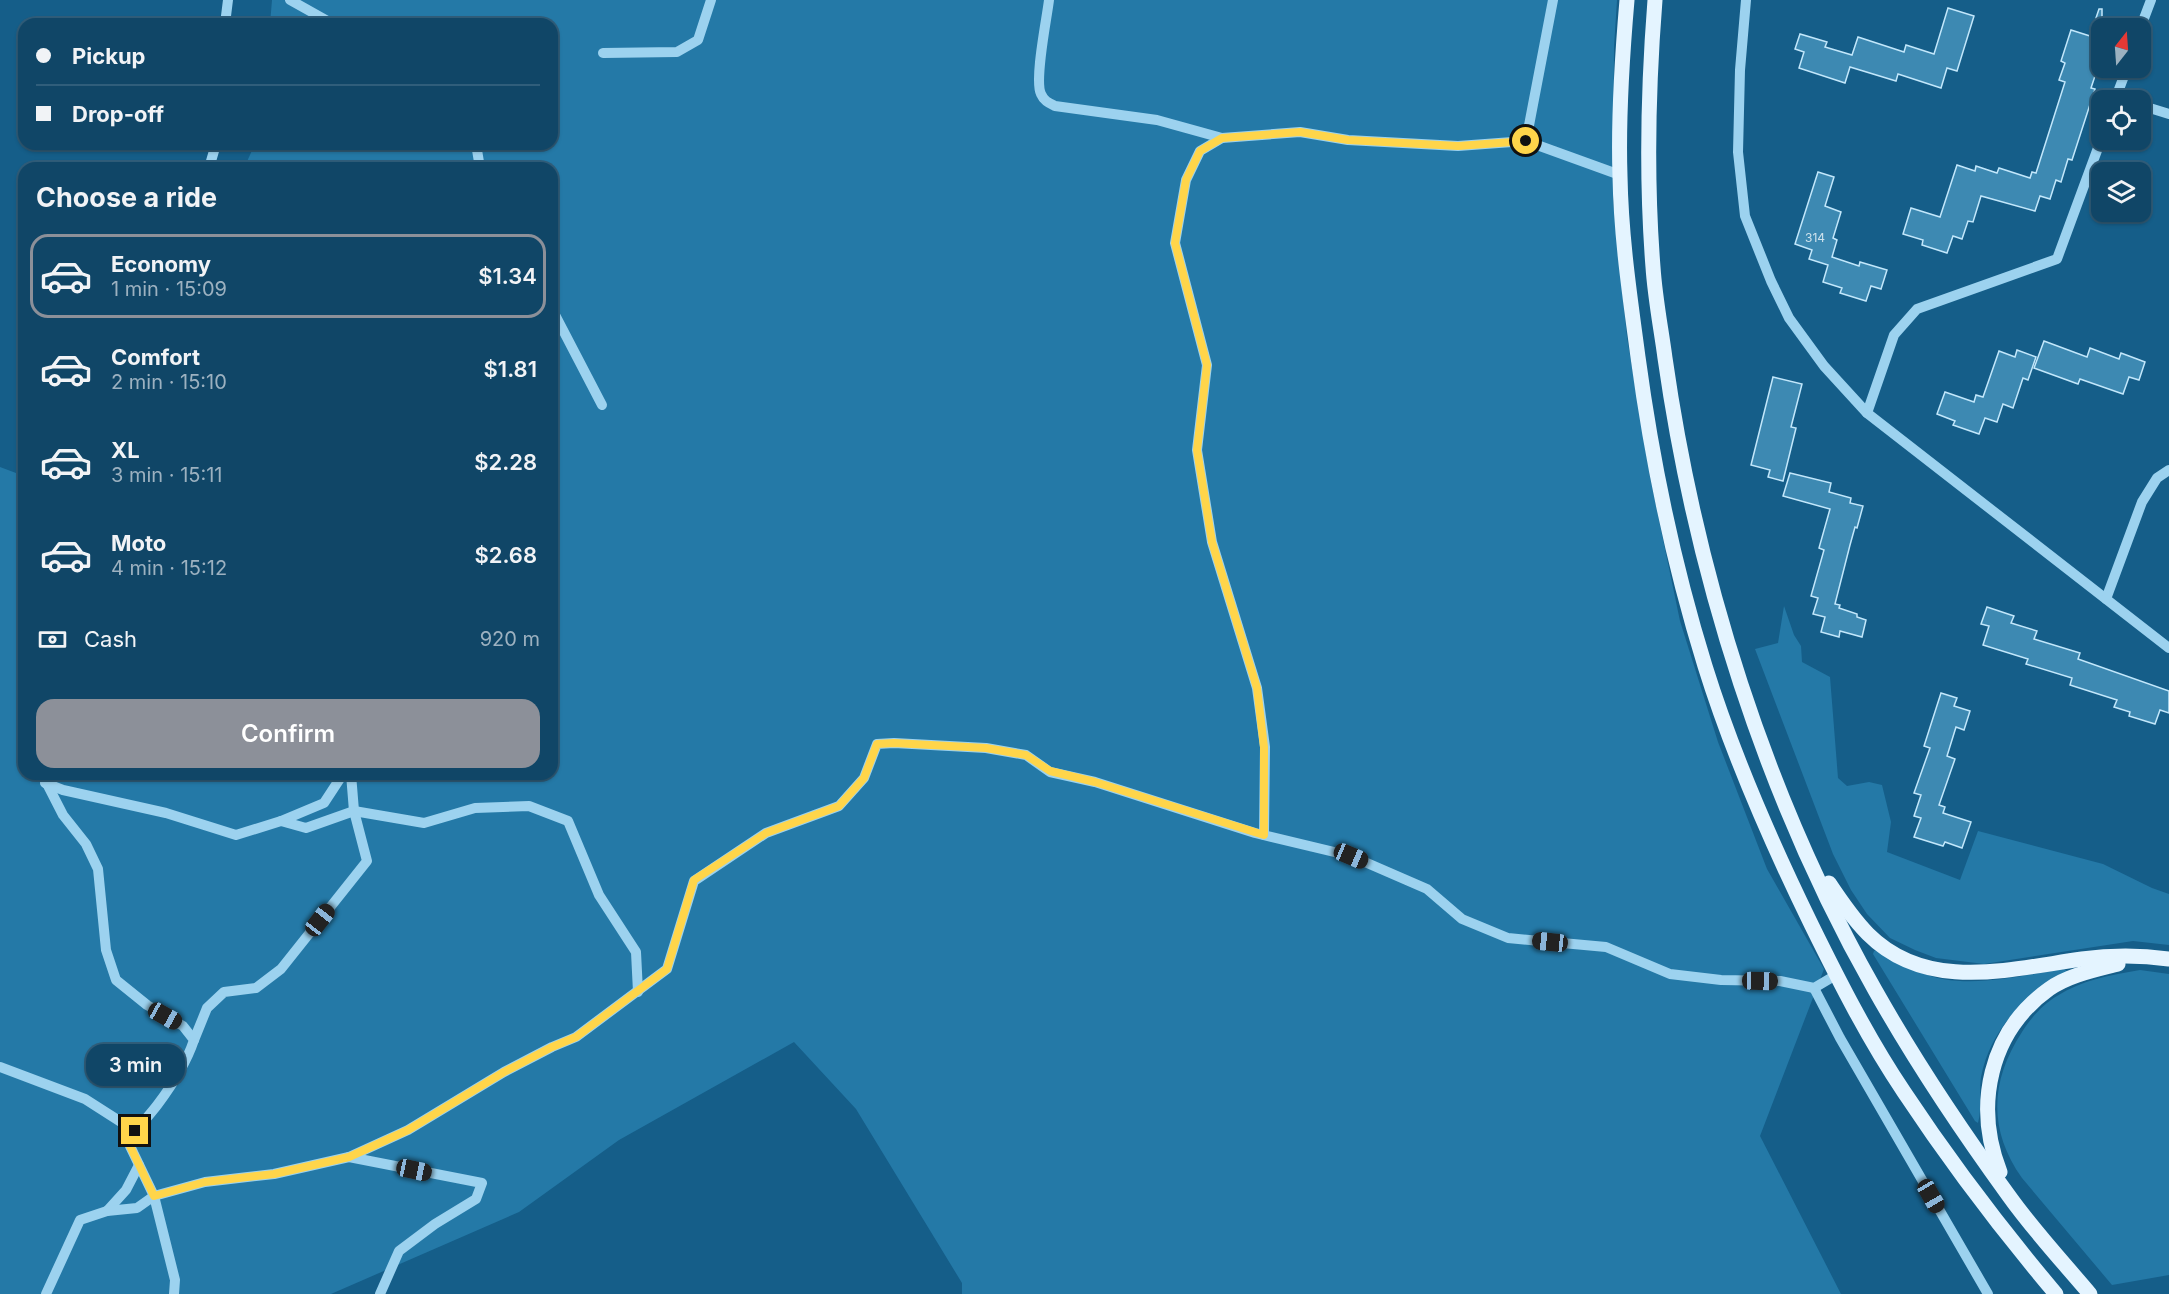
<!DOCTYPE html>
<html lang="en">
<head>
<meta charset="utf-8">
<style>
	:root { --surface:#104667; --page:#1e5070; --text:#f1f3f6; --muted:#9cb1c0; --line:#305e7b; --accent:#8c9099 }
	body { margin:0; font-family:Inter,sans-serif; background:var(--page); color:var(--text); height:100vh; display:flex; flex-direction:column; font-size:22px; white-space:nowrap }
	* { box-sizing:border-box; margin:0 }
	p { font-size:20px; color:var(--muted) }
	.icon { flex:none; width:33px; height:33px; fill:none; stroke:currentColor; stroke-width:2; stroke-linecap:round; stroke-linejoin:round }
	.map { position:relative; flex:1; overflow:hidden }
	.panel { position:absolute; left:18px; top:162px; width:540px; height:618px; display:flex; flex-direction:column; background:var(--surface); border-radius:18px; box-shadow:0 2px 4px #0004,0 0 0 2px var(--line) }
	.panel>* { flex:none }
	.top-card { position:absolute; left:18px; top:18px; width:540px; height:132px; border-radius:18px; box-shadow:0 2px 4px #0004,0 0 0 2px var(--line); display:grid; align-content:center; height:132px; padding:0 18px; background:var(--surface) }
	.needle { width:39px; rotate:17deg }
	.fabs { position:absolute; left:2091px; top:18px; display:grid; gap:12px }
	.fabs a { display:grid; place-items:center; width:60px; height:60px; border-radius:12px; background:var(--surface); box-shadow:0 2px 4px #0004,0 0 0 2px var(--line); font-size:30px }
	.end { position:absolute; width:27px; height:27px; margin:-14px; border:8px solid #ffd54a; background:#111; box-shadow:0 0 0 3px #111 }
	.from { border-radius:50% }
	.bubble { position:absolute; height:42px; border-radius:18px; background:var(--surface); box-shadow:0 2px 4px #0004,0 0 0 2px var(--line); font-size:20px; font-weight:600; line-height:42px; text-align:center }
	.car { position:absolute; width:18px; height:36px; margin:-18px -9px; border-radius:8px; box-shadow:0 0 4px 2px #0007; background:linear-gradient(#222 24%,#8ab4d8 0 40%,#222 0 76%,#8ab4d8 0 86%,#222 0) }
	.top-card b { display:flex; align-items:center; gap:21px; height:57px; font-size:22px }
	.top-card b+b { border-top:2px solid var(--line) }
	.top-card i { width:15px; height:15px; background:var(--text) }
	ul { padding:0; list-style:none }
	li { display:flex; align-items:center; gap:18px; height:84px; margin:0 12px 9px; padding:0 6px; border:3px solid transparent; border-radius:18px }
	li div { flex:1 }
	li b { display:block; font-size:22px }
	li em { font-style:normal; font-weight:600 }
	li.selected { border-color:var(--accent) }
	li>.icon { width:54px; height:54px; stroke-width:1.5 }
	h2 { padding:0 18px; font-size:27px; line-height:72px }
	.pay { display:flex; align-items:center; gap:15px; height:66px; padding:0 18px; font-size:22px }
	.pay p { margin-inline-start:auto }
	.primary-button { display:flex; gap:12px; margin-top:auto; padding:12px 18px }
	.primary-button a { flex:1; height:69px; border-radius:18px; background:var(--accent); color:#fff; font-size:24px; font-weight:600; line-height:69px; text-align:center }
	.map>svg:first-child { display:block }
	.green { fill:#2479a7 }
	.building { fill:#3d89b2; stroke:#c2e7fb; stroke-width:1.5 }
	.lines { fill:none; stroke-linecap:round; stroke-linejoin:round }
	.minor { stroke:#9cd2ef; stroke-width:10 }
	.major { stroke:#e4f4ff; stroke-width:15 }
	.route { stroke:#ffd54a; stroke-width:8 }
	.labels { text-anchor:middle; stroke-width:4.5; stroke-linejoin:round; paint-order:stroke }
	.number-label { font-size:12px; fill:#cee2ec }
</style>
</head>
<body>
<div class="map">
<svg width="2169" height="1294" viewBox="0 0 2169 1294">
	<rect width="100%" height="100%" fill="#155e89"/>
	<!-- green -->
	<g class="green">
		<path d="M272,0H1617L1614,47L1613,201L1627,337L1650,477L1680,621L1718,742L1767,869L1824,969L1760,1136L1841,1294H962V1283L856,1109L794,1042L619,1140L519,1212L331,1294H0V467L24,476V774H552V168H244L255,144H552V24H270Z"/>
		<path d="M1784,606L1794,635L1801,646L1802,662L1830,677L1838,778L1847,786L1869,782L1882,785L1891,822L1887,852L1960,880L1978,831L2103,864L2152,888L2169,894V945L2133,941L1984,964L1936,958L1915,950L1890,938L1867,914L1851,890L1833,854L1755,649L1778,643Z"/>
		<path d="M1877,950C1891,957 1905,966 1919,972C1964,991 2018,976 2064,969L2067,971L2066,974C2025,994 1990,1030 1981,1077C1979,1091 1982,1109 1978,1123L1975,1121L1873,954L1874,951Z"/>
		<path d="M2140,970L2169,974V1275L2112,1285L2022,1178C1988,1130 1990,1081 2022,1032C2030,1019 2043,1004 2057,996C2082,980 2110,975 2140,970Z"/>
	</g>
	<!-- building -->
	<g class="building">
		<path d="M1948,8L1974,16L1957,71L1947,68L1941,88L1898,74L1896,81L1850,67L1845,83L1799,68L1804,52L1795,49L1800,34L1827,42L1825,47L1852,55L1858,37L1904,52L1906,45L1934,54Z"/>
		<path d="M2099,9H2102V55L2091,88L2095,89L2072,160L2068,159L2061,182L2056,180L2050,199L2040,196L2035,211L1981,196L1973,222L1968,221L1962,239L1953,236L1947,253L1922,245L1923,240L1903,234L1911,208L1940,217L1957,165L1975,171L1976,166L1997,173L1999,168L2030,178L2032,172L2036,173L2065,82L2059,80L2065,63L2061,61L2071,30L2090,36Z"/>
		<path d="M1818,172L1834,177L1825,206L1841,212L1833,238L1837,240L1832,257L1859,266L1860,262L1887,270L1881,289L1871,286L1866,301L1840,293L1842,288L1823,282L1828,265L1809,259L1812,250L1795,244Z"/>
		<path d="M2044,341L2087,357L2090,348L2119,359L2121,353L2145,362L2139,380L2129,377L2123,394L2080,379L2078,384L2034,368Z"/>
		<path d="M2017,350L2036,357L2028,380L2023,378L2013,408L2003,404L1997,422L1985,418L1979,434L1953,425L1955,421L1937,414L1945,392L1974,402L1976,395L1983,397L1999,351L2015,357Z"/>
		<path d="M1773,377L1802,384L1791,427L1796,428L1783,481L1768,477L1770,470L1751,465Z"/>
		<path d="M1790,473L1831,483L1829,492L1851,498L1850,503L1863,506L1857,528L1855,527L1850,545L1835,604L1840,605L1839,608L1857,614V617L1866,620L1862,637L1840,631L1839,637L1821,632L1825,617L1813,614L1818,598L1811,596L1824,550L1819,548L1830,509L1783,496Z"/>
		<path d="M1987,607L2014,616L2011,623L2037,631L2034,639L2080,653L2078,659L2169,691V713L2160,710L2155,724L2129,716L2130,712L2114,707L2117,700L2070,685L2072,678L2026,664L2028,659L1983,645L1989,626L1981,624Z"/>
		<path d="M1941,693L1957,698L1954,706L1970,711L1964,730L1956,727L1947,756L1955,759L1939,805L1945,807L1943,813L1971,822L1962,848L1945,842L1943,846L1914,837L1921,818L1914,816L1921,795L1914,793L1930,748L1924,746Z"/>
	</g>
	<g class="lines">
		<!-- minor -->
		<g class="minor">
			<path d="M290,0L333,24"/>
			<path d="M1049,0C1047,18 1034,80 1041,94C1044,101 1049,103 1055,106L1157,120L1222,138L1300,132L1348,140L1458,146L1526,141L1620,175"/>
			<path d="M1746,0L1740,70L1738,152L1745,216L1771,281L1789,318L1824,366L1867,413L2169,648"/>
			<path d="M225,24L228,0"/>
			<path d="M2140,29L2151,0"/>
			<path d="M603,53L677,52L698,40L711,0"/>
			<path d="M2116,97L2128,100"/>
			<path d="M2115,100L2127,68"/>
			<path d="M2140,105L2169,114"/>
			<path d="M1222,138L1200,151L1186,180L1175,243L1207,365L1197,450L1212,542L1257,688L1265,747L1264,835"/>
			<path d="M1526,141L1553,0"/>
			<path d="M476,144L480,168"/>
			<path d="M209,168L216,144"/>
			<path d="M552,309L602,405"/>
			<path d="M1867,413L1894,335L1917,309L2057,259L2102,137"/>
			<path d="M2106,599L2142,502L2157,478L2169,470"/>
			<path d="M42,774L63,815L86,844L98,869L106,950L116,980L147,1005L183,1026L194,1040C186,1064 173,1084 158,1104C146,1120 136,1127 130,1146L154,1196L175,1280L174,1294"/>
			<path d="M45,783L63,790L166,813L236,835L281,821L324,803L343,774"/>
			<path d="M281,821L306,828L354,811L424,823L475,808L529,806L568,821L599,895L636,952L638,992"/>
			<path d="M1814,988L1840,1038L1988,1294"/>
			<path d="M194,1040L207,1008L224,992L256,988L281,969L367,861L354,811L351,774"/>
			<path d="M0,1067L85,1099L135,1131"/>
			<path d="M349,1157L482,1183L476,1199L435,1224L399,1251L380,1294"/>
			<path d="M107,1211L126,1190L139,1165"/>
			<path d="M46,1294L80,1220L107,1211L137,1208L154,1196L205,1182L274,1174L349,1157L408,1130L504,1072L552,1047L576,1037L667,969L694,881L766,833L839,806L864,778L877,744L894,743L986,748L1026,755L1050,772L1095,782L1255,833L1351,856L1427,889L1462,919L1508,938L1606,947L1670,974L1721,980L1780,981L1814,988L1836,975"/>
		</g>
		<!-- major -->
		<g class="major">
			<path d="M1627,0C1622,58 1618,117 1620,176C1621,237 1630,297 1638,357C1652,461 1674,566 1705,666C1733,756 1771,842 1812,926C1840,983 1869,1040 1904,1092C1951,1163 2002,1230 2056,1294"/>
			<path d="M1655,0C1648,89 1646,178 1653,267C1655,298 1661,328 1665,358C1696,576 1766,798 1875,990C1915,1061 1961,1130 2009,1196C2034,1231 2063,1262 2090,1294"/>
			<path d="M1829,883C1841,901 1853,919 1868,934C1927,993 2010,969 2082,959C2110,955 2141,955 2169,959"/>
			<path d="M2000,1172C1974,1106 1989,1032 2049,989C2069,975 2095,970 2118,964"/>
		</g>
	</g>
	<g class="lines">
		<!-- route -->
		<path class="route" d="M135,1131L130,1146L154,1196L205,1182L274,1174L349,1157L408,1130L504,1072L552,1047L576,1037L667,969L694,880L766,833L839,806L864,778L877,744L894,743L986,748L1026,755L1050,771L1095,782L1264,835V747L1257,688L1212,542L1197,450L1207,365L1175,243L1186,180L1200,151L1222,138L1300,132L1348,140L1458,146L1526,141"/>
	</g>
	<g class="labels">
		<!-- number labels -->
		<g class="number-label">
			<text x="1815" y="242">314</text>
		</g>
	</g>
</svg>
<div class="fabs">
<a><svg class="needle" viewBox="-14 -14 28 28"><path d="M0-13l5 13h-10z" fill="#e53935"/><path d="M0 13l5-13h-10z" fill="#9cb1c0"/></svg></a>
<a><svg class="icon" aria-label="locate" viewBox="0 0 24 24"><circle cx="12" cy="12" r="6"/><path d="M12 2v4M12 18v4M2 12h4M18 12h4"/></svg></a>
<a><svg class="icon" aria-label="layers" viewBox="0 0 24 24"><path d="M12 4l9 5-9 5-9-5zM3 14l9 5 9-5"/></svg></a>
</div>
<i class="end from" style="left:1526px;top:141px"></i>
<i class="end" style="left:135px;top:1131px"></i>
<div class="bubble" style="left:86px;top:1044px;width:99px">3 min</div>
<i class="car" style="left:1351px;top:856px;rotate:113deg"></i>
<i class="car" style="left:320px;top:920px;rotate:38deg"></i>
<i class="car" style="left:1550px;top:942px;rotate:276deg"></i>
<i class="car" style="left:1760px;top:981px;rotate:91deg"></i>
<i class="car" style="left:165px;top:1016px;rotate:119deg"></i>
<i class="car" style="left:414px;top:1170px;rotate:102deg"></i>
<i class="car" style="left:1931px;top:1196px;rotate:150deg"></i>
<div class="top-card">
<b><i class="from"></i>Pickup</b>
<b><i></i>Drop-off</b>
</div>
<section class="panel">
<h2>Choose a ride</h2>
<ul>
<li class="selected"><svg class="icon" aria-label="car" viewBox="0 0 24 24"><path d="M5 17H2v-5l4-1 3-4h7l3 4 3 1v5h-3M9 17h6M6 11h13"/><circle cx="7" cy="17" r="2"/><circle cx="17" cy="17" r="2"/></svg><div><b>Economy</b><p>1 min · 15:09</p></div><em>$1.34</em></li>
<li><svg class="icon" aria-label="car" viewBox="0 0 24 24"><path d="M5 17H2v-5l4-1 3-4h7l3 4 3 1v5h-3M9 17h6M6 11h13"/><circle cx="7" cy="17" r="2"/><circle cx="17" cy="17" r="2"/></svg><div><b>Comfort</b><p>2 min · 15:10</p></div><em>$1.81</em></li>
<li><svg class="icon" aria-label="car" viewBox="0 0 24 24"><path d="M5 17H2v-5l4-1 3-4h7l3 4 3 1v5h-3M9 17h6M6 11h13"/><circle cx="7" cy="17" r="2"/><circle cx="17" cy="17" r="2"/></svg><div><b>XL</b><p>3 min · 15:11</p></div><em>$2.28</em></li>
<li><svg class="icon" aria-label="car" viewBox="0 0 24 24"><path d="M5 17H2v-5l4-1 3-4h7l3 4 3 1v5h-3M9 17h6M6 11h13"/><circle cx="7" cy="17" r="2"/><circle cx="17" cy="17" r="2"/></svg><div><b>Moto</b><p>4 min · 15:12</p></div><em>$2.68</em></li>
</ul>
<div class="pay"><svg class="icon" aria-label="cash" viewBox="0 0 24 24"><path d="M3 7h18v10H3z"/><circle cx="12" cy="12" r="2"/></svg>Cash<p>920 m</p></div>
<div class="primary-button"><a>Confirm</a></div>
</section>
</div>
</body>
</html>
